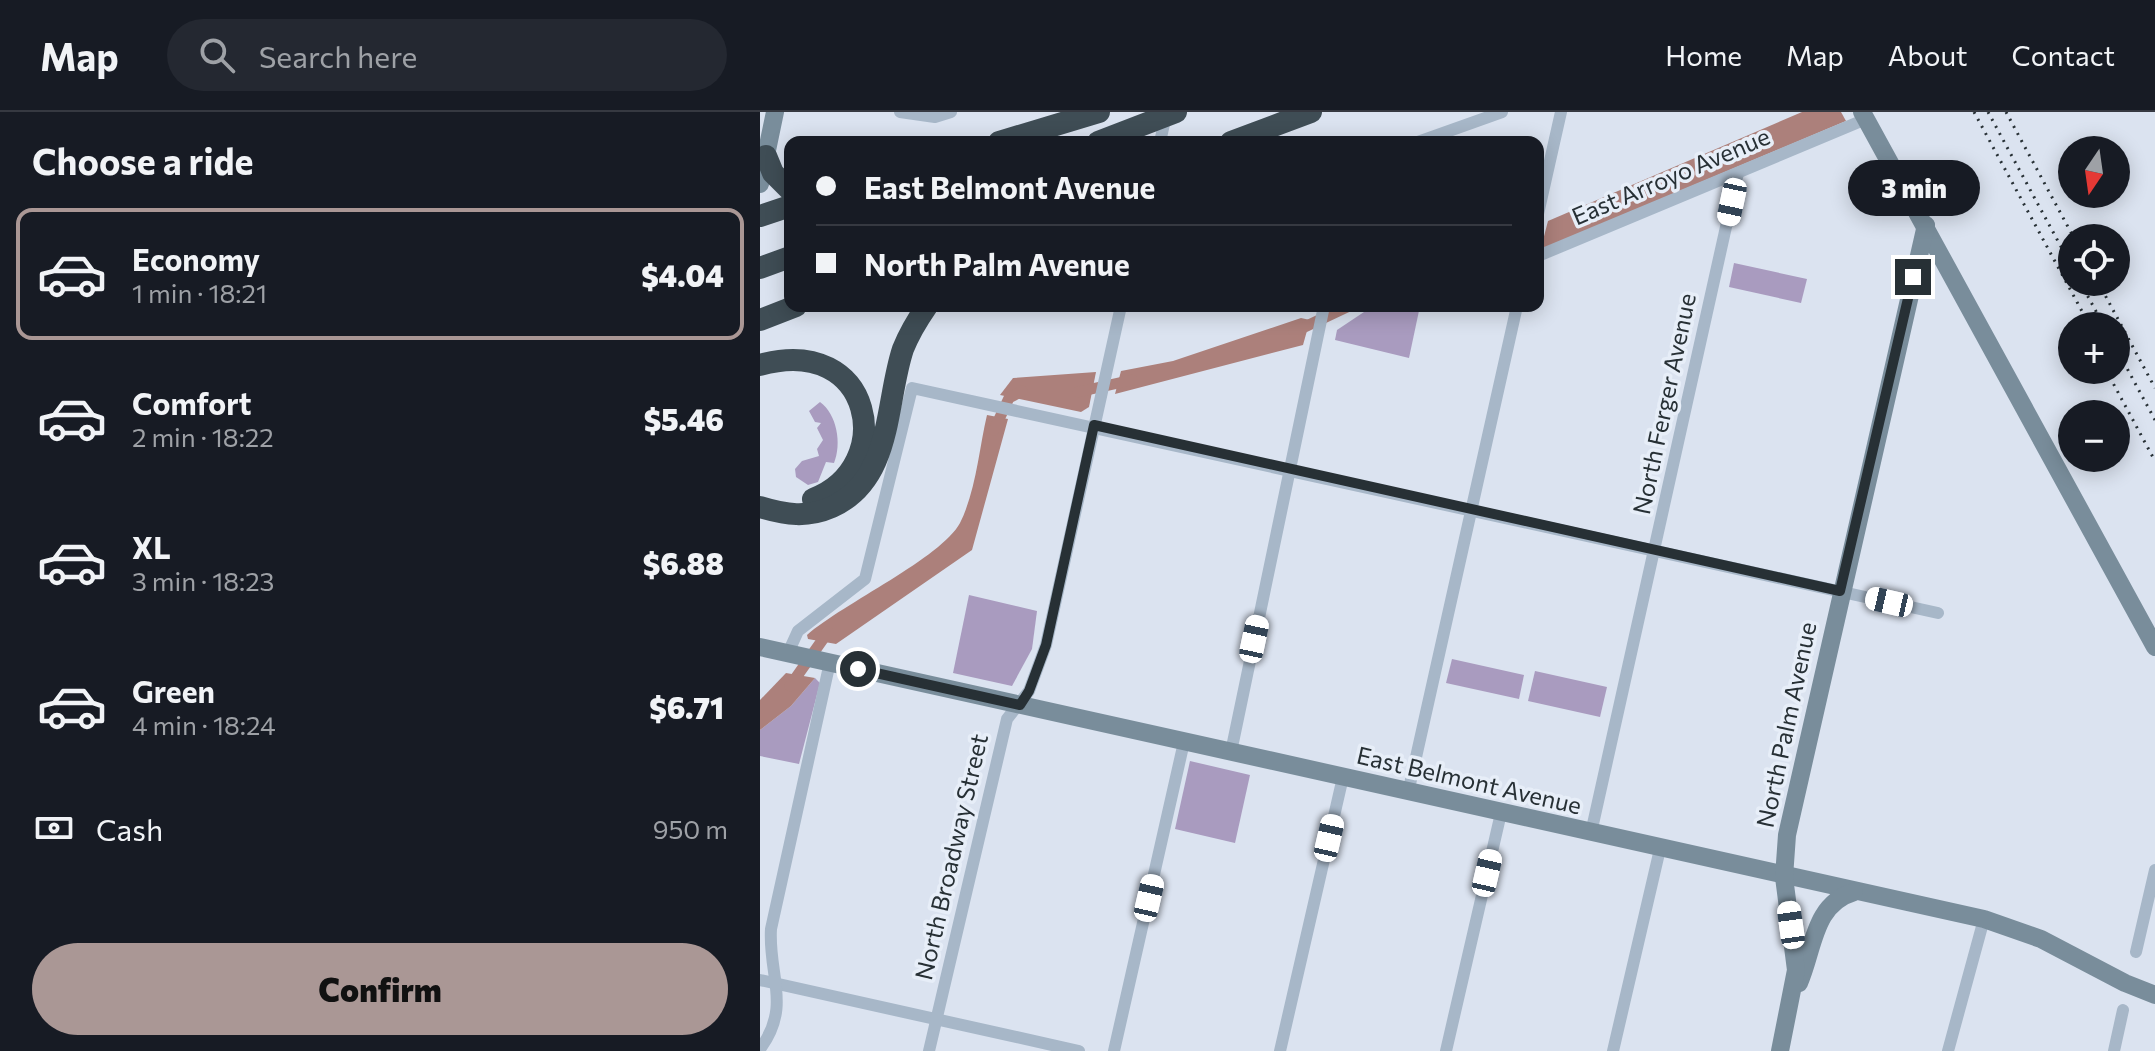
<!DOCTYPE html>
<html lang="en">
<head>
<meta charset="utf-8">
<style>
	:root { --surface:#171b24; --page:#242831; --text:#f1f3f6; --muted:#9ea1a6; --line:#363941; --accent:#aa9795 }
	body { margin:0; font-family:Commissioner,sans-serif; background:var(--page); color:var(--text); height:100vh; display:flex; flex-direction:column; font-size:30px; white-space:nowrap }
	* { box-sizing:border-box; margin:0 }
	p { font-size:26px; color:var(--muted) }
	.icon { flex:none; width:44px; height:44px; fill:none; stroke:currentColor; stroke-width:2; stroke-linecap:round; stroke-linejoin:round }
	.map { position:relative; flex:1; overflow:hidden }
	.sheet { display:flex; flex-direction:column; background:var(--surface); width:760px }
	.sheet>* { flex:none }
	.banner { position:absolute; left:24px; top:24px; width:760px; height:176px; border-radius:16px; box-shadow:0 4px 20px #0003; display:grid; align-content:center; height:176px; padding:0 32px; background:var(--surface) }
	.needle { width:52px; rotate:193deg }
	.controls { position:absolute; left:1298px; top:24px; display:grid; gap:16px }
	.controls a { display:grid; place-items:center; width:72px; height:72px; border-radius:50%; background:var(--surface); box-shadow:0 4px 20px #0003; font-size:40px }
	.end { position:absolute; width:36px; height:36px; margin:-18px; border:10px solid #273035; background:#fff; box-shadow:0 0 0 4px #fff }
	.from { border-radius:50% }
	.bubble { position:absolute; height:56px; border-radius:28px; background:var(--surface); box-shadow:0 4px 20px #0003; font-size:26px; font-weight:800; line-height:56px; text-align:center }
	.car { position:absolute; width:24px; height:48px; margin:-24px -12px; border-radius:10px; box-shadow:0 0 6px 2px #0007; background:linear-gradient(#fff 24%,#345 0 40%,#fff 0 76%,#345 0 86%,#fff 0) }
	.banner b { display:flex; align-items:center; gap:28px; height:76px; font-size:30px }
	.banner b+b { border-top:2px solid var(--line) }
	.banner i { width:20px; height:20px; background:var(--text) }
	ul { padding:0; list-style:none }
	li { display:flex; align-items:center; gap:24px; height:132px; margin:0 16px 12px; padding:0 16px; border:4px solid transparent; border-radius:16px }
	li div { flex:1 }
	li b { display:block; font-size:30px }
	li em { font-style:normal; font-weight:800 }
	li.active { border-color:var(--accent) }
	li>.icon { width:72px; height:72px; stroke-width:1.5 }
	h2 { padding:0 32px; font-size:36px; line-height:96px }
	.pay { display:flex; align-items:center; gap:20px; height:88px; padding:0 32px; font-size:30px }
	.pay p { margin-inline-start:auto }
	.action { display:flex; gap:16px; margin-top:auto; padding:16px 32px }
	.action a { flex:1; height:92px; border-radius:48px; background:var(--accent); color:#111; font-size:32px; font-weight:800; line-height:92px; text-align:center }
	header { display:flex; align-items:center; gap:48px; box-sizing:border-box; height:112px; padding:0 40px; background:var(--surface); border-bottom:2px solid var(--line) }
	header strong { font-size:38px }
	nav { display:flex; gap:44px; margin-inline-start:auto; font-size:28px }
	.search { width:560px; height:72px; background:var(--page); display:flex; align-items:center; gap:20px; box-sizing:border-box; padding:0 28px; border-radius:44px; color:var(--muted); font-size:30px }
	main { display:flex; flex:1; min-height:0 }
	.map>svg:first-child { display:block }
	.green { fill:#a99bbf }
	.water { fill:#ac807b }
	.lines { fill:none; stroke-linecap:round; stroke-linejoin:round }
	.canal { stroke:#ac807b; stroke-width:11 }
	.street { stroke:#a7b7c8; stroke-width:12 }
	.secondary { stroke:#798d9b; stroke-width:18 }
	.highway { stroke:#3f4d55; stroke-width:22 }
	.rail { stroke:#273035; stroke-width:3; stroke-dasharray:2 6; stroke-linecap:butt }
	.route { stroke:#273035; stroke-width:10 }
	.labels { text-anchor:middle; stroke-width:7; stroke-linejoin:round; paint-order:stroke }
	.street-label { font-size:24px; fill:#273035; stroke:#e7eef8 }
</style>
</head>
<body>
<header>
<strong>Map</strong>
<div class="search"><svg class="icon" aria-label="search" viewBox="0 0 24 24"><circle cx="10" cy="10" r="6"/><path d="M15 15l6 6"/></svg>Search here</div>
<nav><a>Home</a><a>Map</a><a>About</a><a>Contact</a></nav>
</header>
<main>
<section class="sheet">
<h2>Choose a ride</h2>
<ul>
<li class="active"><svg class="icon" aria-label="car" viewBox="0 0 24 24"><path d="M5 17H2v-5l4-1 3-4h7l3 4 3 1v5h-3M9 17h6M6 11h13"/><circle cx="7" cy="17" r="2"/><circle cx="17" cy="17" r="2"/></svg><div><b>Economy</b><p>1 min · 18:21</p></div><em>$4.04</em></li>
<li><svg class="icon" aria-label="car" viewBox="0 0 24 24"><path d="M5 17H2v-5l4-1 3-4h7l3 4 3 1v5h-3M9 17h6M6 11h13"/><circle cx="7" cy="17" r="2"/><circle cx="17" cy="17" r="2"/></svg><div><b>Comfort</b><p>2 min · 18:22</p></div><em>$5.46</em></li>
<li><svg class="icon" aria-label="car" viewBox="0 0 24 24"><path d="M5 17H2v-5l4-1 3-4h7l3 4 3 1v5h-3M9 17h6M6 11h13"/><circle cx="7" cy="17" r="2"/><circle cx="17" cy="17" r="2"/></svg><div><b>XL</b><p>3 min · 18:23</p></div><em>$6.88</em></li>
<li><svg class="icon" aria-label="car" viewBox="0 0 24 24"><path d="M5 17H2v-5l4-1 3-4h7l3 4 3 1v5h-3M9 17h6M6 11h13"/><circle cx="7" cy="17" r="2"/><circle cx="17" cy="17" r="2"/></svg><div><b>Green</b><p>4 min · 18:24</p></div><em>$6.71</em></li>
</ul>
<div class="pay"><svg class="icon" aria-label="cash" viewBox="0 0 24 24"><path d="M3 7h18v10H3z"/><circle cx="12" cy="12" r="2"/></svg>Cash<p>950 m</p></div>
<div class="action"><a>Confirm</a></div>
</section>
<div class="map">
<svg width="1395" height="939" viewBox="0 0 1395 939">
	<rect width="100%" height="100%" fill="#dbe3f0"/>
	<!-- green -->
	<g class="green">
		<path d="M974,151L1047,167L1041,191L969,175Z"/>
		<path d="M613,194H660L649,246L575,228L577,218Z"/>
		<path d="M60,290C77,302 82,332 74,351L66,350L58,370L48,373L36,365L35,357L42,349L59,344L57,337L63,328L57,316L61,311L55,310L49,299Z"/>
		<path d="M209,483L277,499L272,537L252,574L193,561Z"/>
		<path d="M692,547L764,563L759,587L686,571Z"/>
		<path d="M775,559L847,575L840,605L768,589Z"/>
		<path d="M55,566L60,571L39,652L0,644V618L31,594Z"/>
		<path d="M430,649L490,663L475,731L415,717Z"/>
	</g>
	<!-- water -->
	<g class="water">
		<path d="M1042,0H1081L1086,9L785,136L782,132L788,109Z"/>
		<path d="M541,206L550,208L543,233L355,282L361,259L413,249Z"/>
		<path d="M336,260L329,295L321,300L240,283L253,266Z"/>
		<path d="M227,303L248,307L212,438L76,532L48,527L47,523C84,491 181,446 200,411C216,379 219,337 227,303Z"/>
		<path d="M26,561L55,566L31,594L0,618V588Z"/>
	</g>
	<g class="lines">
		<!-- canal -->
		<g class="canal">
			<path d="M534,220L589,194"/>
			<path d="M318,280L372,268"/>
			<path d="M234,318L249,286L262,279"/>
			<path d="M30,574L68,520"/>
		</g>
		<!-- street -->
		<g class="street">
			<path d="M140,0L175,5L191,0"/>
			<path d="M400,30L406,3"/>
			<path d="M658,30L742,0"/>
			<path d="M778,102L801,0"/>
			<path d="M778,144L1106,7"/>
			<path d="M28,541L38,519L105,467L152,276L1178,501"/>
			<path d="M471,640L564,194"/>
			<path d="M648,681L757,194"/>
			<path d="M831,721L978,61"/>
			<path d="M1376,840L1395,758"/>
			<path d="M0,868L319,939"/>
			<path d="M0,937C32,894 8,863 11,817L70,550"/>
			<path d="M169,939L247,607L269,579L286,533L361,194"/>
			<path d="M354,939L424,630"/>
			<path d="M520,939L583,665"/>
			<path d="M686,939L741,701"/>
			<path d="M853,939L900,737"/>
			<path d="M1188,939L1224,807"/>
			<path d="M1354,939L1363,898"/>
		</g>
		<!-- secondary -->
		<g class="secondary">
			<path d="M1102,0L1395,535"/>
			<path d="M0,72L15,0"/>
			<path d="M0,535L1224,807L1281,827L1365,871L1395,883"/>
			<path d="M1039,871C1054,837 1053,792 1094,780"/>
			<path d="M1020,939L1036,858L1024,765L1027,723L1166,113"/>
		</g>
		<!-- highway -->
		<g class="highway">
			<path d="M239,30L339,0"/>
			<path d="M338,30L416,0"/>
			<path d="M471,30L551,0"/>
			<path d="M6,44L13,61L30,78"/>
			<path d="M0,104L30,94"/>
			<path d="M0,156L30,145"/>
			<path d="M0,208L36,194"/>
			<path d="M0,253C114,221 138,355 53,387"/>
			<path d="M0,395C26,403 47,406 72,395C133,367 125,291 143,237C149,222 158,207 167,194"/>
		</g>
		<!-- rail -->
		<g class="rail">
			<path d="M1214,0L1330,214"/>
			<path d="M1228,0L1312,155"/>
			<path d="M1246,0L1314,126"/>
			<path d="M1320,170L1344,214"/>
			<path d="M1338,170L1395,276"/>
			<path d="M1356,236L1395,308"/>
			<path d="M1346,258L1395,349"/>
		</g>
	</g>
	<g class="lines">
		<!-- route -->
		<path class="route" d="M98,557L260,593L269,579L286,533L334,313L1080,479L1153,165"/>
	</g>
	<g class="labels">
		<!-- street labels -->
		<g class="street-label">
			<text transform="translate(911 65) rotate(-23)" y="8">East Arroyo Avenue</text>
			<text transform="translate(905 292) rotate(-78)" y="8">North Ferger Avenue</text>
			<text transform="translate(1027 613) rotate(-78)" y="8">North Palm Avenue</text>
			<text transform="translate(709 669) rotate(13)" y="8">East Belmont Avenue</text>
			<text transform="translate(192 745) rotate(-77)" y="8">North Broadway Street</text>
		</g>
	</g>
</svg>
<div class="controls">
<a><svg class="needle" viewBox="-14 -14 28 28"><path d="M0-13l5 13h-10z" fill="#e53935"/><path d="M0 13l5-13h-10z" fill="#9ea1a6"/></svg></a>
<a><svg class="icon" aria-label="locate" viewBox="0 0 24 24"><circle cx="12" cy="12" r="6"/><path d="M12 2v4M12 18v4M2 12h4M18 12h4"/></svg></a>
<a>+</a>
<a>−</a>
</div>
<i class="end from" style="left:98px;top:557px"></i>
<i class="end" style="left:1153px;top:165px"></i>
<div class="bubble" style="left:1088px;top:48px;width:132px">3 min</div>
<i class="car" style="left:972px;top:90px;rotate:192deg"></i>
<i class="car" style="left:1129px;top:490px;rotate:283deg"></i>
<i class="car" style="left:494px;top:527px;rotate:12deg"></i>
<i class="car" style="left:569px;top:726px;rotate:13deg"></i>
<i class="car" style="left:727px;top:761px;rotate:13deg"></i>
<i class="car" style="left:389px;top:786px;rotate:13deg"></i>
<i class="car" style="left:1031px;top:813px;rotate:352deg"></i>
<div class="banner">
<b><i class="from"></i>East Belmont Avenue</b>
<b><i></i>North Palm Avenue</b>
</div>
</div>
</main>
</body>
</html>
